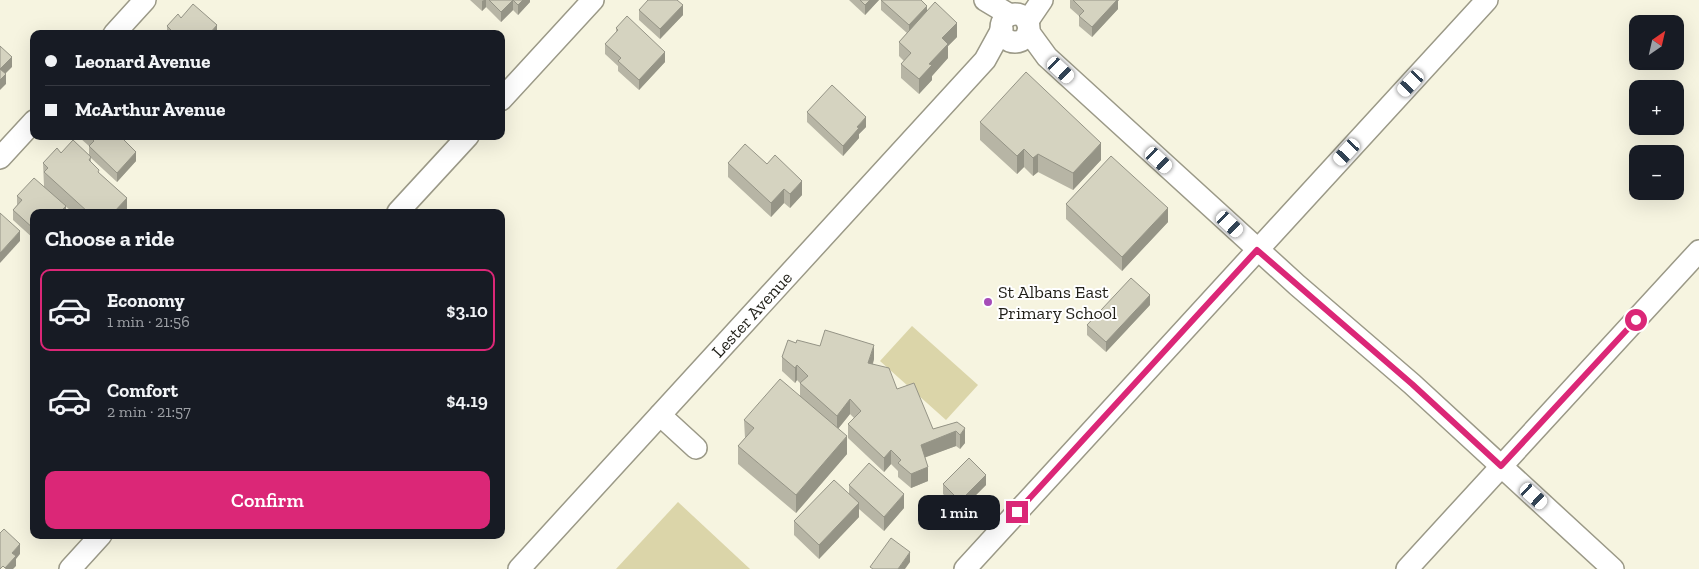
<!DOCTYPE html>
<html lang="en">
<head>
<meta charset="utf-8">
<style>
	:root { --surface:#171b24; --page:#20242c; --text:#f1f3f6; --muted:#9ea1a6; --line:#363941; --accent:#db2777 }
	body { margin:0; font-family:"Zilla Slab",serif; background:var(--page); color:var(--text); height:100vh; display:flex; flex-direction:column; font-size:19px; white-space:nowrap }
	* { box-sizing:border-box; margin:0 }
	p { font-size:16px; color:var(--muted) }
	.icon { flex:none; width:28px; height:28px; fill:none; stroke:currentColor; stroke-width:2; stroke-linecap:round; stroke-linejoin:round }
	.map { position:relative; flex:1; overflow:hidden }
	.details { position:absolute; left:30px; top:209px; width:475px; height:330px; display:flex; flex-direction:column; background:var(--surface); border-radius:10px; box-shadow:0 5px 20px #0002 }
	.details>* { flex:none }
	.top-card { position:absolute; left:30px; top:30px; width:475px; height:110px; border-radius:10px; box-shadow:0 5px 20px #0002; display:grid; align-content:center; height:110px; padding:0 15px; background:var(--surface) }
	.needle { width:32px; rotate:34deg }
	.controls { position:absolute; left:1629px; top:15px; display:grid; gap:10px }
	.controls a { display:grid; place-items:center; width:55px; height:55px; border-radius:10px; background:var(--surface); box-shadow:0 5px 20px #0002; font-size:25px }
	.end { position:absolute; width:22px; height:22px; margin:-11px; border:6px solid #db2777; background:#fff; box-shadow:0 0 0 2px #fff }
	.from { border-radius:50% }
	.bubble { position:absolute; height:35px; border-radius:10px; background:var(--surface); box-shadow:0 5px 20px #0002; font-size:16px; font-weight:600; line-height:35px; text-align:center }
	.car { position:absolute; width:15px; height:30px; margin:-15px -8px; border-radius:6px; box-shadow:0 0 4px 1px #0007; background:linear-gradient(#fff 24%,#345 0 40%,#fff 0 76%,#345 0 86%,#fff 0) }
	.top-card b { display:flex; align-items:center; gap:18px; height:48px; font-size:19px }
	.top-card b+b { border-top:1px solid var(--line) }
	.top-card i { width:12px; height:12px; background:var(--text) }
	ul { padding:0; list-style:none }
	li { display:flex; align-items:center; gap:15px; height:82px; margin:0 10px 8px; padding:0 5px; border:2px solid transparent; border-radius:10px }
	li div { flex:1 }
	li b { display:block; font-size:19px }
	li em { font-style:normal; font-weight:600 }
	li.current { border-color:var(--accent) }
	li>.icon { width:45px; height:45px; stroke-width:1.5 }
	h2 { padding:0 15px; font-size:22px; line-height:60px }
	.button { display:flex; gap:10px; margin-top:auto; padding:10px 15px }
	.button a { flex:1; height:58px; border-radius:10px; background:var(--accent); color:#fff; font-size:20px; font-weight:600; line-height:58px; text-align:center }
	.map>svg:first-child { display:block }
	.green { fill:#dbd5a9 }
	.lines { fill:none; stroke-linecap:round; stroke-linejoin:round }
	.minor-casing { stroke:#9b9987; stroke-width:24 }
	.minor { stroke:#fff; stroke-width:21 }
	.wall { fill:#b7b5a5 }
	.shaded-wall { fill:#959486 }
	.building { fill:#d5d3c0; stroke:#959486 }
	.route { stroke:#db2777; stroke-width:6 }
	.poi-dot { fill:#a64cb8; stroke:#fff; stroke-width:2 }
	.labels { text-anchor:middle; stroke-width:4; stroke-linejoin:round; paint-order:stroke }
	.poi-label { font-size:18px; fill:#201f18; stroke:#fff; text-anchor:start }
	.street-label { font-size:18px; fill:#201f18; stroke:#fff }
</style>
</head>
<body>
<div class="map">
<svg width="1699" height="569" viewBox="0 0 1699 569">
	<rect width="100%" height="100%" fill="#f6f4e0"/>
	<!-- green -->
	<g class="green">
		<path d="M912,326L978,385L946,420L880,361Z"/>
		<path d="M678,502L750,569H616Z"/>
	</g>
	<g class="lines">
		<!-- minor casing -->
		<g class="minor-casing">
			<g id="minor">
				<path d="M985,0L1010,15"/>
				<circle cx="1015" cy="28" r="14"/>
				<path d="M1027,22L1042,0"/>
				<path d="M1028,31L1047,57L1297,285L1412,384L1613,569"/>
				<path d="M114,34L145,0"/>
				<path d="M501,100L593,0"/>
				<path d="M0,158L34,121"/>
				<path d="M398,212L468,136"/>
				<path d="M660,415L696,448"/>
				<path d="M70,569L101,535"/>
				<path id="s1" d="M519,569L985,60L1002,29"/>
				<path d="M965,569L1487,0"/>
				<path d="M1407,569L1699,251"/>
			</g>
		</g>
		<!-- minor -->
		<use href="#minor" class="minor"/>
	</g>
	<!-- wall -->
	<g class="wall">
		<path d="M470,0H530V2L518,15L513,10L501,22L486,7L482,11Z"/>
		<path d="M647,0H677L683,15L660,39L639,20V10L647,2Z"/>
		<path d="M849,0H879L865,15Z"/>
		<path d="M881,0L927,12L957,37L948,46V58L932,76V80L919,94L901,78V64L904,61L899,56V42L907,33L881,10Z"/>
		<path d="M1070,0H1119L1118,1V9L1092,37L1079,26V16L1070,8Z"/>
		<path d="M181,18L217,34H167V26Z"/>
		<path d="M616,28L665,62L639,90L618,71V66L605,54V44L616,33Z"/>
		<path d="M807,112L866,127L859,134V138L843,156L807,122Z"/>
		<path d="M980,122L1101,160L1073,190L1038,172L1033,176L1024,167L1017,174L980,140Z"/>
		<path d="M80,136H123V139L136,161L117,182L91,158V162L99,173L127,198V212H72L61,202L66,212H34V239L13,220V210L17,205V196L44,186L43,163L61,153L89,155V146L80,138Z"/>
		<path d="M728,163L767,164L802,195L790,208L784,203L771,217L728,177Z"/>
		<path d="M1066,204L1168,222L1122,271L1066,219Z"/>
		<path d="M1150,305L1106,352L1087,335V325Z"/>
		<path d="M796,343L820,346L874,359L873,364L897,389L933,429L957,422L965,443L960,449L956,446L925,457L928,481L911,488L898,477V471L891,464L884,472L848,438V424L854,418L850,414L838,429L847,454L796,513L738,464V446L745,438L744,420L800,396V383L797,380L795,383L782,371V357Z"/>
		<path d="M943,484L986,485L960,511L943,494Z"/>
		<path d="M849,485L904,508L884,531L859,509V517L819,559L794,535V521L849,494Z"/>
	</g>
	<!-- shaded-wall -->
	<g class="shaded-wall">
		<path d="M484,0H486V7L482,11V1Z"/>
		<path d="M513,0V10L501,22V12Z"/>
		<path d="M523,0H530V2L518,15V5Z"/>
		<path d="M870,0H879L865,15V5Z"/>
		<path d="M1114,0H1119L1118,1V9L1092,37V27Z"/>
		<path d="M683,5V15L660,39V29Z"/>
		<path d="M927,6V16L909,35V25Z"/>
		<path d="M957,23V37L948,46V58L932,76V80L919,94V79L929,64L942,38Z"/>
		<path d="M217,25V34H209Z"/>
		<path d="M665,52V62L639,90V80Z"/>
		<path d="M12,57V67L0,79V69Z"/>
		<path d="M6,74V84L0,90V80Z"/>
		<path d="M866,117V127L859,134V138L843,156V146L857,127Z"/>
		<path d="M1101,143V160L1073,190V173Z"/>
		<path d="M1024,149V167L1017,174V156Z"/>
		<path d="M136,152V161L117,182V173Z"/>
		<path d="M1038,154V172L1033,176V158Z"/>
		<path d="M802,181V195L790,208V194Z"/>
		<path d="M784,189V203L771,217V203Z"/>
		<path d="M127,198V212H114Z"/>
		<path d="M66,206V212H60Z"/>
		<path d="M1168,208V222L1122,271V257Z"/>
		<path d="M20,231V241L0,263V253Z"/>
		<path d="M1150,295V305L1106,352V342Z"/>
		<path d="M874,345V359L868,378V363Z"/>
		<path d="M797,365V380L795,383V368Z"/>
		<path d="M850,399V414L837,430V416Z"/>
		<path d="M965,428V443L960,449V435Z"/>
		<path d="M956,431V446L921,459V445Z"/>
		<path d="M847,436V454L796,513V495Z"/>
		<path d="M891,450V464L884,472V458Z"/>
		<path d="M928,467V481L911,488V474Z"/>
		<path d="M986,475V485L960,511V501Z"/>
		<path d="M904,494V508L884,531V517Z"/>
		<path d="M859,503V517L819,559V545Z"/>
		<path d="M20,544V554L16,559V566L13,569H5L12,553Z"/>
		<path d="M910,552V562L905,569H898Z"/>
	</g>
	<!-- building -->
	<g class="building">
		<path d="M489,0H513L501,12Z"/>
		<path d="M513,0H523L518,5Z"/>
		<path d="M648,0H677L683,5L660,29L639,10Z"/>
		<path d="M860,0H870L865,5Z"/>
		<path d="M881,0H921L927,6L909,25Z"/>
		<path d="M1073,0H1117L1092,27L1079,16L1084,11Z"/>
		<path d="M935,2L957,23L942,38L948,44L929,64L932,65L919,79L901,64L911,53L899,42Z"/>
		<path d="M193,4L217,25L209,34H175L167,26L178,14L181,18Z"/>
		<path d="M627,16L665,52L639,80L618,61L621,58L605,44L618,30L616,28Z"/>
		<path d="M0,46L12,57L0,69L6,74L0,80Z"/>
		<path d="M1026,72L1101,143L1073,173L1038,154L1033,158L1024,149L1017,156L980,122Z"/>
		<path d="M832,85L866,117L857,127L859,128L843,146L807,112Z"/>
		<path d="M89,136H120L136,152L117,173L89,146L94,141Z"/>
		<path d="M73,140L91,157L89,160L99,170L98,172L127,198L114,212H88L44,172L48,168L43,163L57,148L61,153Z"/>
		<path d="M745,144L767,164L775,155L802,181L790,194L784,189L771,203L728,163Z"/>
		<path d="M1111,156L1168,208L1122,257L1066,204Z"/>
		<path d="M34,178L66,206L60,212H34V229L13,210L22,200L17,196Z"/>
		<path d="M0,213L20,231L0,253Z"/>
		<path d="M1131,278L1150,295L1106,342L1087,325Z"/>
		<path d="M825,330L874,345L868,363L889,368L897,389L914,383L933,429L957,422L965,428L960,435L956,431L921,445L928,467L911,474L898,463L901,460L891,450L884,458L848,424L861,411L850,399L837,416L800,383L808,376L797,365L795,368L782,357L788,340L796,343L797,340L820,346Z"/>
		<path d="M780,379L847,436L796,495L738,446L754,428L744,420Z"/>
		<path d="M969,458L986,475L960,501L943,484Z"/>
		<path d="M869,463L904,494L884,517L849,485Z"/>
		<path d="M834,480L859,503L819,545L794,521Z"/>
		<path d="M4,529L20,544L12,553L16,556L5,568L3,566L0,569V533Z"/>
		<path d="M891,538L910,552L898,569H873L870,567Z"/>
	</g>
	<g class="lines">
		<!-- route -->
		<path class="route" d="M1017,512L1257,250L1412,384L1501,466L1636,320"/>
	</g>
	<!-- markers -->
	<circle class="poi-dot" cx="988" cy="302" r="5"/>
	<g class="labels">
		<!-- poi labels -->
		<g class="poi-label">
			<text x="998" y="298">St Albans East<tspan x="998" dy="21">Primary School</tspan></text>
		</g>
		<!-- street labels -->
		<g class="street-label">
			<text dy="6" stroke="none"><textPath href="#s1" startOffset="345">Lester Avenue</textPath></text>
		</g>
	</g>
</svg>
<div class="controls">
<a><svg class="needle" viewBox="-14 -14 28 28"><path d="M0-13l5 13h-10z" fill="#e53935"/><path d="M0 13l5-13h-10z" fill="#9ea1a6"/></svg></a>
<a>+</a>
<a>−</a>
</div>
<i class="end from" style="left:1636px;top:320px"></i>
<i class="end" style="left:1017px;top:512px"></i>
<div class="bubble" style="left:918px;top:495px;width:82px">1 min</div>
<i class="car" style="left:1061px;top:70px;rotate:133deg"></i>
<i class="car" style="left:1411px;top:83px;rotate:223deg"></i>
<i class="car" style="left:1347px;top:152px;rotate:223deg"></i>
<i class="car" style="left:1159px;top:160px;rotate:133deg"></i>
<i class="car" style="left:1230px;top:224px;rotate:133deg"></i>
<i class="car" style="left:1534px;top:496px;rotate:132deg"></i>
<div class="top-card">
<b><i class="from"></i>Leonard Avenue</b>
<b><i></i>McArthur Avenue</b>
</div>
<section class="details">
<h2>Choose a ride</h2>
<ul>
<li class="current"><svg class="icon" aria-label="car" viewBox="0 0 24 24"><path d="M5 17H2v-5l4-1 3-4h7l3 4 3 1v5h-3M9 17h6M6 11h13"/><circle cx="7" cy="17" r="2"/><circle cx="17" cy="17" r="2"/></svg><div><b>Economy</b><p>1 min · 21:56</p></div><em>$3.10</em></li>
<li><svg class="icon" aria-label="car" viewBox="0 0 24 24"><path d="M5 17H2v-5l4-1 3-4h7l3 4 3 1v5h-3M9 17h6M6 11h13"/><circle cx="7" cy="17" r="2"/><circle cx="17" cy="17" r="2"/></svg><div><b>Comfort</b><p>2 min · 21:57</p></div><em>$4.19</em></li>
</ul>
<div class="button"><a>Confirm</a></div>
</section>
</div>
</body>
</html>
